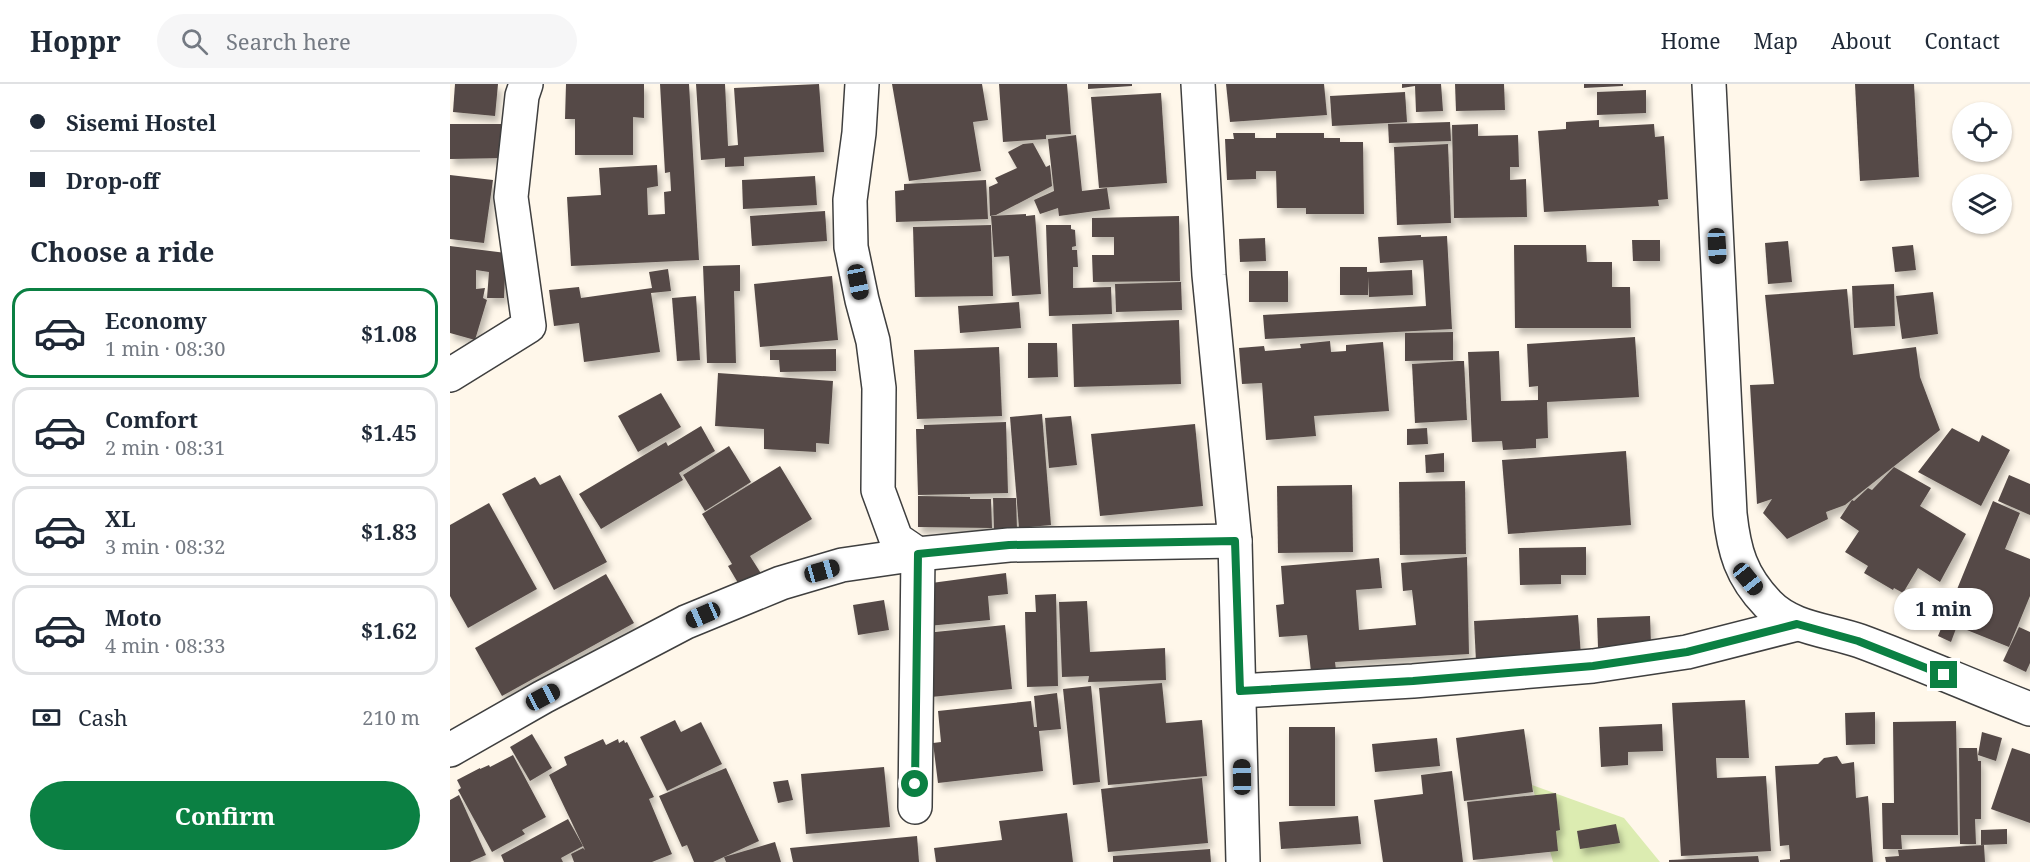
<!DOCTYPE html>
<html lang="en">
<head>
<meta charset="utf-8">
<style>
	:root { --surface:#fff; --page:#f6f6f7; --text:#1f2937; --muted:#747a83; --line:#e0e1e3; --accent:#0b8043 }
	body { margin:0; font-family:"Noto Serif",serif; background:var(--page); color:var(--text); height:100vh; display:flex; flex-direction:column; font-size:22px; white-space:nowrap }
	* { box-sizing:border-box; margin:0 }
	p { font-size:20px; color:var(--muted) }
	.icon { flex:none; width:33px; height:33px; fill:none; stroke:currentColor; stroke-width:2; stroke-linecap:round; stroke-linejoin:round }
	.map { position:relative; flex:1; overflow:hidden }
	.drawer { display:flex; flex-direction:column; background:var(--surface); width:450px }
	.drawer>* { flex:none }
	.hud { display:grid; align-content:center; height:132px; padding:0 30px; background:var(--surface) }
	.controls { position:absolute; left:1502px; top:18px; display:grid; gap:12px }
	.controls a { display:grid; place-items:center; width:60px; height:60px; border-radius:50%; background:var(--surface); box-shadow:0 2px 4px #0004; font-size:30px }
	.end { position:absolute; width:27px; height:27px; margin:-14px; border:8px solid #0b8043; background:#fff; box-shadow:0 0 0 3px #fff }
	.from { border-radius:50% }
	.bubble { position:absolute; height:42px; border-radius:21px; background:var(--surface); box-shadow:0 2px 4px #0004; font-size:20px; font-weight:700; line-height:42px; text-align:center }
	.car { position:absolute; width:18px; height:36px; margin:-18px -9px; border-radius:8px; box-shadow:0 0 4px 2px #0007; background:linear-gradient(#222 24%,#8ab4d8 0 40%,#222 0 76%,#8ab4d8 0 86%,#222 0) }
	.hud b { display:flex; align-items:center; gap:21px; height:57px; font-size:22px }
	.hud b+b { border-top:2px solid var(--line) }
	.hud i { width:15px; height:15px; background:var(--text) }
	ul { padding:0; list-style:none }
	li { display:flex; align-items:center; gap:18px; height:90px; margin:0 12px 9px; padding:0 18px; border:3px solid var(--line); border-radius:18px }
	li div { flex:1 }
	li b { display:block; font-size:22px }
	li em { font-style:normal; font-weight:700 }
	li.on { border-color:var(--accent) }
	li>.icon { width:54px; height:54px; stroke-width:1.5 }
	h2 { padding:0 30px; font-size:27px; line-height:72px }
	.pay { display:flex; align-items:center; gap:15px; height:66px; padding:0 30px; font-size:22px }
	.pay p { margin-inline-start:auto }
	.cta { display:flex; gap:12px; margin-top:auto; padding:12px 30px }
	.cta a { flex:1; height:69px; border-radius:36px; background:var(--accent); color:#fff; font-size:24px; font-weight:700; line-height:69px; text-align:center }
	header { display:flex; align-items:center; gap:36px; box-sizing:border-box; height:84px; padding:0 30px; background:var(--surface); border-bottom:2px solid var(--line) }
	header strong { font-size:28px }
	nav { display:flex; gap:33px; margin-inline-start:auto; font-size:21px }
	.search { width:420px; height:54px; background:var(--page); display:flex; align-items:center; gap:15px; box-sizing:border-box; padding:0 21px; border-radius:33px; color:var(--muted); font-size:22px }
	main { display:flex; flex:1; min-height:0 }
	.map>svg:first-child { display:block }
	.green { fill:#dcecb1 }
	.building { fill:#554a47; filter:url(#shadow) }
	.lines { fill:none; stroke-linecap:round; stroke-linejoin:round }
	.minor-casing { stroke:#3f3f3f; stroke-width:36 }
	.minor { stroke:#fff; stroke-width:33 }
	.route { stroke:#0b8043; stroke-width:8 }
</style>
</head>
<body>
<header>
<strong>Hoppr</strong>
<div class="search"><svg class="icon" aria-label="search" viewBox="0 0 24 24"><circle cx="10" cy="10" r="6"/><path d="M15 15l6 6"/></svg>Search here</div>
<nav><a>Home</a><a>Map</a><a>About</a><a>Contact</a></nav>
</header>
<main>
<section class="drawer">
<div class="hud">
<b><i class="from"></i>Sisemi Hostel</b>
<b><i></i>Drop-off</b>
</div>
<h2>Choose a ride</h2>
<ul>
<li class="on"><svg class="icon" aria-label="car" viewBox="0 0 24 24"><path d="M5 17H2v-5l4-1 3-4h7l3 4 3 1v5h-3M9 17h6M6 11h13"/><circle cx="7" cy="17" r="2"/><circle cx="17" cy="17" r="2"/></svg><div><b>Economy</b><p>1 min · 08:30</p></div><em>$1.08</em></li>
<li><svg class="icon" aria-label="car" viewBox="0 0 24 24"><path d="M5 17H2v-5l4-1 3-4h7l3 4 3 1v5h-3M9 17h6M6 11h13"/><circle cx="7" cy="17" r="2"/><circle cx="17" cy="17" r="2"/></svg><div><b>Comfort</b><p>2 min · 08:31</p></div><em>$1.45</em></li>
<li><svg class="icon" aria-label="car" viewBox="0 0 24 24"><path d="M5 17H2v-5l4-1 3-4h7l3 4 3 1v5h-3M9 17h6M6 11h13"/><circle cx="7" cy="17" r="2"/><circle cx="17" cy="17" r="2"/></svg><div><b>XL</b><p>3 min · 08:32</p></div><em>$1.83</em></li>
<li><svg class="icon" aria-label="car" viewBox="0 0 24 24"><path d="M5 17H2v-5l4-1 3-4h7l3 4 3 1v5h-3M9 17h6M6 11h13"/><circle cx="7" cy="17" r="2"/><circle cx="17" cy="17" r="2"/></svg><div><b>Moto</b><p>4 min · 08:33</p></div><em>$1.62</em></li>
</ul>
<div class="pay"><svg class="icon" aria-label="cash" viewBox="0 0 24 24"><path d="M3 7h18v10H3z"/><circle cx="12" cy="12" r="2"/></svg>Cash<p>210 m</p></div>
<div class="cta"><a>Confirm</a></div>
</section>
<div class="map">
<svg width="1580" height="778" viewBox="0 0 1580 778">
	<defs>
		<filter id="shadow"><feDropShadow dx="3.5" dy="6" stdDeviation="3" flood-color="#0004"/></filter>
	</defs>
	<rect width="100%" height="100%" fill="#fff7ea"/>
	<!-- green -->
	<path class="green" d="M1082,701L1174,734L1210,778H1103Z"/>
	<!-- building -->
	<g class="building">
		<path d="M5,0H48L45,32L3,28Z"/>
		<path d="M116,0H194V34L183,33V71H125V35H115Z"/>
		<path d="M210,0H239L249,176L121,182L117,113L151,111L149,84L207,81L208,102L197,104L198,131L215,130L214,108L221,107L220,88L215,89Z"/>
		<path d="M246,0H275L278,62L288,61L284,4L369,0L374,68L294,73V82L275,83V74L251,76Z"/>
		<path d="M442,0H532L538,36L523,38L531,87L459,97Z"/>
		<path d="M549,0H617L621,50L596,51V55L553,58Z"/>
		<path d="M638,0H682V2L638,5Z"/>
		<path d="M776,0H874L877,31L780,38Z"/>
		<path d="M952,0H991L993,27L966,28L965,2L952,4Z"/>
		<path d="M1005,0H1054L1055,26L1006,27Z"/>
		<path d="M1134,0H1173V2L1134,4Z"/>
		<path d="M1405,0H1464L1469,93L1410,97Z"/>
		<path d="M1196,6V29L1147,31V8Z"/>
		<path d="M955,8L957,38L882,42L880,12Z"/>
		<path d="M711,9L717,99L649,104L641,13Z"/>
		<path d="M1149,36V43L1204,40L1205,53L1214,52L1218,115L1208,116L1209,122L1094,128L1088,47L1116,45V38Z"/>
		<path d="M1000,38L1001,57L939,59L938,40Z"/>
		<path d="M0,40H54L55,74L0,75Z"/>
		<path d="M1028,40V52L1068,51L1069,83H1060V96L1076,95L1077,133L1004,134L1002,41Z"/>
		<path d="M783,49H805V54H826V49H874V54H890V58H913L914,130H856V124H827L826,87H806V95L777,96L775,55H784Z"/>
		<path d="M626,51L632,107L657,104L660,125L609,132L608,124L590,130L584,116L604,107L598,55Z"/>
		<path d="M583,59L596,83L600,81L602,102L546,131L540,132L539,103L548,99L545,94L567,84L558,68L573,60Z"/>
		<path d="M998,60L1001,139L947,141L944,63Z"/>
		<path d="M0,91L43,96L34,159L0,155Z"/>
		<path d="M365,92L367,121L293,125L292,96Z"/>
		<path d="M536,96L538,135L446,138L445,107L454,106V100Z"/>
		<path d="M375,127L377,157L302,162L300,132Z"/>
		<path d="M576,130V132L585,131L591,210L562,212L559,172L544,173L541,132Z"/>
		<path d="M729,132L730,197L643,198L642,171H664V153H642V134Z"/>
		<path d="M541,141L543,212L465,213L463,143Z"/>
		<path d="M596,141H621V145L625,146L626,162L622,163V166H627L628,183H623V204L661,203L662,230L599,232Z"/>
		<path d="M971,151V153L997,152L1002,245L815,255L813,231L976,222L973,176L930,179L928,153Z"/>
		<path d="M815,154L816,177L790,178L789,155Z"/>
		<path d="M1182,156H1210V177H1183Z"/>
		<path d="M1338,157L1342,198L1318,200L1315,159Z"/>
		<path d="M1064,161H1136L1137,178H1162V203H1180L1181,244H1065Z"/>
		<path d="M1463,161L1466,186L1445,188L1442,163Z"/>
		<path d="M0,162L56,169L54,214H37L39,188L26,186V205L35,204L33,214L37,216L25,256L0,249Z"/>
		<path d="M290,181V207H284L286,279H257L253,182Z"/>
		<path d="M890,183H917V188L962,186L963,211L919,213L918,193V211H890Z"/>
		<path d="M218,185L221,207L201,209L210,268L134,278L129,239L104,242L99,206L129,203L131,214L202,204L199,188Z"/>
		<rect x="799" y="187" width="39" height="31"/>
		<path d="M382,192L388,256L310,263L304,200Z"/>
		<path d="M731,198L732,226L666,228L665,200Z"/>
		<path d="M1444,200L1445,242L1404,244L1402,202Z"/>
		<path d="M1397,205L1403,271L1466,263L1470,293L1490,346L1395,421L1376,428L1378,435L1337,455L1313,429L1322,415L1307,420L1300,301L1324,300L1315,211Z"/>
		<path d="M1483,208L1488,250L1452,255L1446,212Z"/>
		<path d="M246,212L250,276L227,277L222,214Z"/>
		<path d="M569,218L571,244L510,249L508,222Z"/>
		<path d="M729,236L731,300L624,303L622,240Z"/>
		<path d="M1003,248V276L955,277V249Z"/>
		<path d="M1185,253L1189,313L1097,318L1098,354L1086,355V364L1053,366L1052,357L1022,358L1018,268L1049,267L1051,317L1088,316V302L1079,303L1077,260Z"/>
		<path d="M880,257L881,268L896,267V261L933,258L939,327L864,332L866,352L816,356L812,299L792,300L789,264L814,262L815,267L851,264L850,260Z"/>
		<path d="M578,259H607L608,293L578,294Z"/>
		<path d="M549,263L552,332L467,335L464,266Z"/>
		<path d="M386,265V287L330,288L329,276H320V266Z"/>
		<path d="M1008,277H1014L1017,336L965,339L962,280Z"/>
		<path d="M268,289L383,297L379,360L366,359V368L314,365V345L265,342Z"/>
		<path d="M211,309L231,343L188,368L168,332Z"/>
		<path d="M592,330L601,441L569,444L560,333Z"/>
		<path d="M621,332L627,381L599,384L595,334Z"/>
		<path d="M556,338L558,409L468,411L466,345H474V341Z"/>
		<path d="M745,340L753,422L650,432L641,350Z"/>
		<path d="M251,342L265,367L229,389L233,396L151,445L129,410L216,358L218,362Z"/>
		<path d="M977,344L978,360L957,361V345Z"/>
		<path d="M1502,344L1529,358L1532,351L1560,366L1531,422L1468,388Z"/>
		<path d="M279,362L301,398L255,427L233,391Z"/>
		<path d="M1176,367L1181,441L1058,450L1052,376Z"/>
		<path d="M994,369V388L976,389L975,371Z"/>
		<path d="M330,382L362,435L300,472L312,491L291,504L278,482L282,480L252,430Z"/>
		<path d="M1444,383L1481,404L1470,422L1516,450L1490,498L1468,484L1453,509L1444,504L1443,506L1414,489L1418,482L1395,468L1409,447L1390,434L1402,416L1404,417L1418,404L1422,406Z"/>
		<path d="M110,391L157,478L104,506L52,410L85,393L90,401Z"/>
		<path d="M1559,391L1580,400V431L1548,417Z"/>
		<path d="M1015,397L1016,470L950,471L949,398Z"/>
		<path d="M902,401L903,468L828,469L827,402Z"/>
		<path d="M468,412L520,413V415H541L542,444L468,443Z"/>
		<path d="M543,414H566L567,445H544Z"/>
		<path d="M1543,417L1570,429L1555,465L1580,475V512L1559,563L1507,542L1501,558L1488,552Z"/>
		<path d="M39,419L87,505L18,544L0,512V441Z"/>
		<path d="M1136,463V491H1111V500L1070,501L1069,464Z"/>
		<path d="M1017,473L1019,570L885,578L886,586L861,588L857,551L829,553L826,521L834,520L831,482L929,474L932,504L906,506L909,546L966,541L962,506L953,507L951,479Z"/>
		<path d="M556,489L558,510L538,512L540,536L478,542L474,500Z"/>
		<path d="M156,490L184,539L52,612L25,564Z"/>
		<path d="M606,510L608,602L577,603L575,528H586L585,511Z"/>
		<path d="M434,516L439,546L408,551L403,521Z"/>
		<path d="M637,517L640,568L715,564L716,596L638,598L639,592L612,593L609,518Z"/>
		<path d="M1128,531L1131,572L1026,578L1024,537Z"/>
		<path d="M1200,532L1201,561L1148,563L1147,534Z"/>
		<path d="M555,541L562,605L481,613L475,549Z"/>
		<path d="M1569,543L1580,548V579L1576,588L1553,577Z"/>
		<path d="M712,599L716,639L752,636L757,692L658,701L649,604Z"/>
		<path d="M641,602L650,698L623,701L613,605Z"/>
		<path d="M607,609L611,645L589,647L593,687L488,699L483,659L491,658L488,627L581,617L584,643H587L584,612Z"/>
		<path d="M1295,616L1299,674H1266L1267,694L1316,692L1321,767L1231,772L1222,619Z"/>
		<path d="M1425,628V660L1396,661L1395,629Z"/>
		<path d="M225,636L231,648L251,638L272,680L217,707L190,653Z"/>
		<path d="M1506,637L1508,751H1451L1452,765H1433L1432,719H1444L1443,638Z"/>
		<path d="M1212,640L1213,667L1178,668V681L1151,683L1149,643Z"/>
		<rect x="839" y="643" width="46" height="79"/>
		<path d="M1074,645L1083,708L1014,717L1006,654Z"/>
		<path d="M1532,648L1552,654L1546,677L1528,671Z"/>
		<path d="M82,650L102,684L80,697L60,663Z"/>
		<path d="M987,654L990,682L925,688L922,660Z"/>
		<path d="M153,655L156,661L168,655L169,659L174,656L175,659L177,658L204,713L199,715L222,770L202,778H124L121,770L133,764L135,766L99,691L117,681L114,673Z"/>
		<path d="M1509,664H1527L1528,677H1531V735H1525L1526,760H1510Z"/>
		<path d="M1562,664L1580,670V739L1541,725Z"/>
		<path d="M63,671L96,733L72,746L75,750L42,768L8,706L11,704L7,696L30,684V685L39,681L40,683Z"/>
		<path d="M1387,672L1392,680L1404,678L1406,714L1418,712L1423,778H1330V776L1340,775L1339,761L1330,762L1325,682L1368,680L1374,674Z"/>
		<path d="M434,683L440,743L356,750L351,690Z"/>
		<path d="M276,684L309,757L263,778H244L237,761L232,763L209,712Z"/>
		<path d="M1002,687L1013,778H933L924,716L973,710L971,691Z"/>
		<path d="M752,694L758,759L658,768L651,705Z"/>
		<path d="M338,696L343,716L328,719L323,698Z"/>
		<path d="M1106,709L1110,746L1106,747L1108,767L1023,776L1017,718Z"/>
		<path d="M9,711L36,771L20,778H0V716Z"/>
		<path d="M617,729L623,778H486L484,764L552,756L549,737Z"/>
		<path d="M908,732L911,760L831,765L829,738Z"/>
		<path d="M118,735L133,762L111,774L113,778H54L51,771Z"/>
		<path d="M1166,740L1170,759L1130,765L1127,747Z"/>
		<path d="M1557,745V760L1531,761V746Z"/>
		<path d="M467,752L469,778H343L340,764Z"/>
		<path d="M325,758L331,778H276L274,773Z"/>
		<path d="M1534,761L1535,778H1436L1435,773L1449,772L1448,766Z"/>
		<path d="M760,765L761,778H663V772Z"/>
		<path d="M1308,772L1309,778H1219V776Z"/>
	</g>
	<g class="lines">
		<!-- minor casing -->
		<g class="minor-casing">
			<g id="minor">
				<path d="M412,0L409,49L400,116L401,163L412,216L423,257L429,304L428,406L446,455L468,470L465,723"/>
				<path d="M748,0L759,191L785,457L793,778"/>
				<path d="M1259,0L1280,430C1284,467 1291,492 1318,520C1342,545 1379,546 1410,557C1467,578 1523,603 1580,625"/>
				<path d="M0,291L79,242L61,113L72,12L76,0"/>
				<path d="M790,607L963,597L1143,582L1237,568L1347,540"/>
				<path d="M0,666L93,613L236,538L331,499L392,481L468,470L559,461L785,457"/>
			</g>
		</g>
		<!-- minor -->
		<use href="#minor" class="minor"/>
	</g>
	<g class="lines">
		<!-- route -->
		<path class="route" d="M465,700L468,470L559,461L785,457L790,607L963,597L1143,582L1237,568L1347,540L1408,557L1494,591"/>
	</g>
</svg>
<div class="controls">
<a><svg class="icon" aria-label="locate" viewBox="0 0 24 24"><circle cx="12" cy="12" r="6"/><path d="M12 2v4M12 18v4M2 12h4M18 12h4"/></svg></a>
<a><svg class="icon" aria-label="layers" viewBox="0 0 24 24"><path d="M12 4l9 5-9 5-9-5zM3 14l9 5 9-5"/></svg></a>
</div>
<i class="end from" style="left:465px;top:700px"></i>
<i class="end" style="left:1494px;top:591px"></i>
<div class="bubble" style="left:1444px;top:504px;width:99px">1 min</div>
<i class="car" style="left:1267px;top:162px;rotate:177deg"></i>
<i class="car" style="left:408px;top:198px;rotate:169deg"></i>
<i class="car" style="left:372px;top:487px;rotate:74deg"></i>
<i class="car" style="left:1298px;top:495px;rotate:141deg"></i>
<i class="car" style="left:253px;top:531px;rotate:246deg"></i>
<i class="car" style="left:93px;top:613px;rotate:62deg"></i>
<i class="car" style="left:792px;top:693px;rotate:359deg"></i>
</div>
</main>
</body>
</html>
